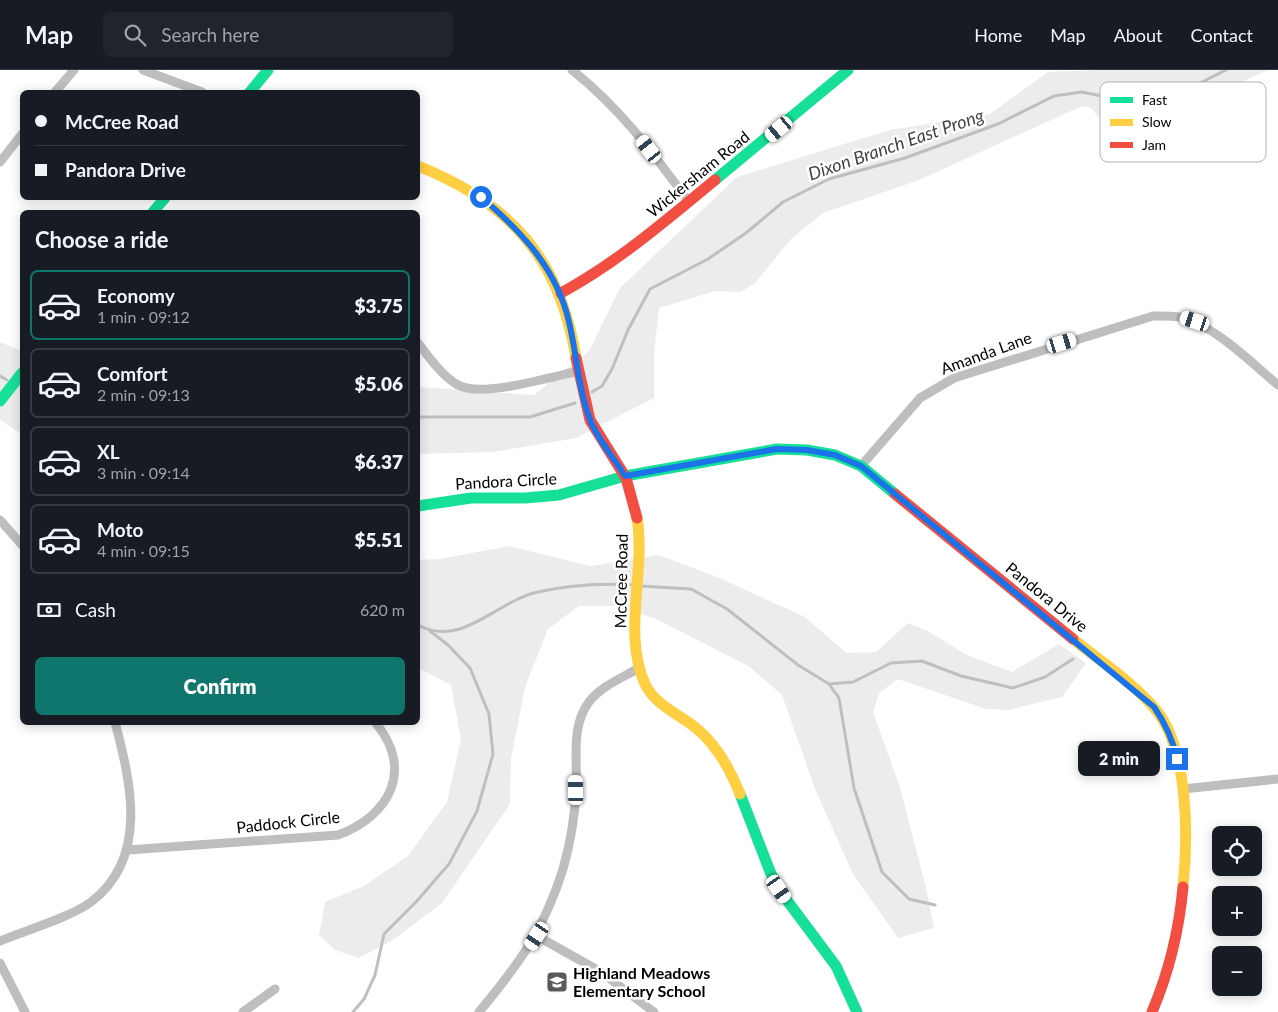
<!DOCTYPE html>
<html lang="en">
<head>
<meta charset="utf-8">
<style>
	:root { --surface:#171b24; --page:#20242c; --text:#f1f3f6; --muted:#9ea1a6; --line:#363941; --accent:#0f766e }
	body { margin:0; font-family:Lato,sans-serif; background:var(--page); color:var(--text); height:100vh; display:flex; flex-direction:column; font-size:19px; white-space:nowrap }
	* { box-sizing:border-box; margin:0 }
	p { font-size:16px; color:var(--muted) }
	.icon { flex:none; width:28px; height:28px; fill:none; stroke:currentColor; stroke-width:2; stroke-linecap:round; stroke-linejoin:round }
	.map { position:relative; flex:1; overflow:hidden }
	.sheet { position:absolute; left:20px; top:140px; width:400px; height:515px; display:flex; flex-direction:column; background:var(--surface); border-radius:8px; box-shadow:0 2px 12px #0003 }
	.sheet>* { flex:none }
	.guide { position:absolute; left:20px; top:20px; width:400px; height:110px; border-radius:8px; box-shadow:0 2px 12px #0003; display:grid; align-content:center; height:110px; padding:0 15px; background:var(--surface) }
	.fabs { position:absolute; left:1212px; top:756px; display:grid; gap:10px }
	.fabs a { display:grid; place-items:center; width:50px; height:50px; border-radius:8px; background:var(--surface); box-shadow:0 2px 12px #0003; font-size:25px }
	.end { position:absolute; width:22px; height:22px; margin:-11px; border:6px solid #1a73e8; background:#fff; box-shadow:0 0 0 2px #fff }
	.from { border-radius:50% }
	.bubble { position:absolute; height:35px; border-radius:8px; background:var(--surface); box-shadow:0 2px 12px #0003; font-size:16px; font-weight:800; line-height:35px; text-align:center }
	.car { position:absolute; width:15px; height:30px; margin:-15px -8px; border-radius:6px; box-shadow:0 0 4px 1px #0007; background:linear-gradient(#fff 24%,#345 0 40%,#fff 0 76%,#345 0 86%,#fff 0) }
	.guide b { display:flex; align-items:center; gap:18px; height:48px; font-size:19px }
	.guide b+b { border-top:1px solid var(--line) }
	.guide i { width:12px; height:12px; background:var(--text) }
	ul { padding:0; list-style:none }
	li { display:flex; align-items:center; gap:15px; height:70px; margin:0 10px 8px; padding:0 5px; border:2px solid var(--line); border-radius:8px }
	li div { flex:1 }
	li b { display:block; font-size:19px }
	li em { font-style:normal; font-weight:800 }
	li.on { border-color:var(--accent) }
	li>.icon { width:45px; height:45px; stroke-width:1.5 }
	h2 { padding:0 15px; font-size:22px; line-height:60px }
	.pay { display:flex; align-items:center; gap:12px; height:55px; padding:0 15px; font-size:19px }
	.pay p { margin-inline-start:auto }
	.primary-button { display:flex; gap:10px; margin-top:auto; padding:10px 15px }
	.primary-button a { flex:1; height:58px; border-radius:8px; background:var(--accent); color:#fff; font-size:20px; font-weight:800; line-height:58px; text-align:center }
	header { display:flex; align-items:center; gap:30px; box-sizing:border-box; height:70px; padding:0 25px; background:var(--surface); border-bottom:1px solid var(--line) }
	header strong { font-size:24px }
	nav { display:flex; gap:28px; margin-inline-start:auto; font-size:18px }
	.search { width:350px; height:45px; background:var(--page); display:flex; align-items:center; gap:12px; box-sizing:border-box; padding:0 18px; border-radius:8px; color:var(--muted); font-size:19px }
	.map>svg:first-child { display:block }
	.green { fill:#ececec }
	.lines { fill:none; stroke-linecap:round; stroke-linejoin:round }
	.stream { stroke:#bfbfbf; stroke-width:3 }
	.street { stroke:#bebebe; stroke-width:9 }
	.fast { stroke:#16e098; stroke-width:11 }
	.slow { stroke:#ffcf43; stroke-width:11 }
	.jam { stroke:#f24e42; stroke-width:11 }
	.route { stroke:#1a73e8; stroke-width:6 }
	.labels { text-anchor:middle; stroke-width:5; stroke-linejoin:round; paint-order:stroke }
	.street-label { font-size:16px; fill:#000; stroke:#fff }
	.poi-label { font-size:16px; font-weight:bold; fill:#000; stroke:#fff; text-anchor:start }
	.water-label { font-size:18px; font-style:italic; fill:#444; stroke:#fff }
	.key { fill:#fff; stroke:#b2b2b2; stroke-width:1 }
	.key-label { font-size:14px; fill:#000 }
</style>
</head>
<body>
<header>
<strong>Map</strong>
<div class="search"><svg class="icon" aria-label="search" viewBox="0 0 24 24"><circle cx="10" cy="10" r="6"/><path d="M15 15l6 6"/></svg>Search here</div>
<nav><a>Home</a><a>Map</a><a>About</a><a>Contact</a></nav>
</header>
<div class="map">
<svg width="1278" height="942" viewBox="0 0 1278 942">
	<rect width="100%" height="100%" fill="#fff"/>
	<!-- green -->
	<g class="green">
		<path d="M1101,0H1268L1154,53L1105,55L1091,38L1082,36L919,110L823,143L791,169L755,213L741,222L715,221L659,238L654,284V328L576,368L493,382L418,384V317L534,325L589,281L620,218L737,107L890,60L990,44L1048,2Z"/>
		<path d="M0,272L22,281V364L0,350Z"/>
		<path d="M509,476L590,496L659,485L717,507L805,547L846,583L876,582L908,553L926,560L967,585L1012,602L1059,574L1086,593L1062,627L1008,640L986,639L898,609L879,623L873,642L900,717L926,818L934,858L898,868L853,804L815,719L782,625L750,597L656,549L617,536H579L548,559L525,617L511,689L510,734L442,833L393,870L359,888L335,880L319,865L325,832L364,816L408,786L447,732L461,669L451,615L418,598V490L440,489Z"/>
	</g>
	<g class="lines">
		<!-- stream -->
		<g class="stream">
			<path d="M0,306L7,310"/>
			<path d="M592,322L602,316L612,299L628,260L650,219L708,189L746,163L783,132L829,109L905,88L998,54L1054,26L1082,22L1140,34L1186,20L1226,0"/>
			<path d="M418,347H530L575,333"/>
			<path d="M640,516L691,519L727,539L798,595L829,614L853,612L891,593L922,591L961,606L1013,618L1045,607L1073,589"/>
			<path d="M418,555C462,579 496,531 538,522C569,515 602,513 634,515"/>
			<path d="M829,614L839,628L854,718L882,802L909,829L935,835"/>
			<path d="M353,942L364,929L375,905L384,864L416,832L449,794L477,741L493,684L489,644L470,598L448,575L430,561"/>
		</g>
		<!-- street -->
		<g class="street">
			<path d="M143,0L202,22"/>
			<path d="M572,0C622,40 652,82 689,132"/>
			<path d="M55,22L74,0"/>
			<path d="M0,92L22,64"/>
			<path d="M418,273C429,287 442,306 458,315C482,328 550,307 579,301"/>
			<path d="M861,396L920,328L954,308L1153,246C1168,246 1182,245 1195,252C1225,266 1253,294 1278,315"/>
			<path d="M0,450L22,475"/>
			<path d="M1183,719L1278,709"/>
			<path d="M128,780L338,765C391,745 414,699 375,652"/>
			<path d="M537,866L601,902L654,942"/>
			<path d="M0,871C24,861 71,847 91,832C149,788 131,713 115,652"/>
			<path d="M0,893L25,942"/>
			<path d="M243,942L275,919"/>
			<path d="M479,942C519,894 544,860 563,799C570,774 575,747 576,720C578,691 570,657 589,632C601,616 622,608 639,598"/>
		</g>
		<!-- fast -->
		<g class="fast">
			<path d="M250,22L268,0"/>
			<path d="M715,110L848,0"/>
			<path d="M153,142L165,128"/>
			<path d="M0,331L22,303"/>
			<path d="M418,436L471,428H525L559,425L625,406L777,379L807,380L835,385L861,396L895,424"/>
			<path d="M740,724L771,804L786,829L836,896L857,942"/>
		</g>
		<!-- slow -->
		<g class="slow">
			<path d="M418,96C511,133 560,189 576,288"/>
			<path d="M637,448C646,503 622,562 645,614C655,635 679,644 696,658C717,675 730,699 740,724"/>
			<path d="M1073,569C1100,591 1134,613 1156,640C1189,680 1188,768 1183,817"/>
		</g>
		<!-- jam -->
		<g class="jam">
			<path d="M561,223C618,192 665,151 715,110"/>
			<path d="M576,288L590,350L626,408L637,448"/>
			<path d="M895,424L1073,569"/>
			<path d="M1152,942C1169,902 1179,861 1183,817"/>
		</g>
	</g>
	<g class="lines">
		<!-- route -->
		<path class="route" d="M481,127C521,161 557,199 569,252C577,285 578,320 591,352C599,371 614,388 625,406L777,379L807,380L835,385L861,396L1154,637C1165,653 1173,670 1177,689"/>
	</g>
	<!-- icons -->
	<defs>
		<g id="school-square" transform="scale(1.125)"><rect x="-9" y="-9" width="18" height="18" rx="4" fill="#595959" stroke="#fff"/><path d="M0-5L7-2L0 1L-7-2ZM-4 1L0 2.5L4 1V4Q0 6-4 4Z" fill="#fff"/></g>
	</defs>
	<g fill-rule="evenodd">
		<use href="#school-square" x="557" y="912"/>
	</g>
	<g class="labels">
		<!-- street labels -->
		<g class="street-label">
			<text transform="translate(698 104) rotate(-39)" y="6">Wickersham Road</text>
			<text transform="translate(986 283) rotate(-20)" y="6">Amanda Lane</text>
			<text transform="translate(506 411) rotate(-3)" y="6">Pandora Circle</text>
			<text transform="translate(621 511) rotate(-89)" y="6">McCree Road</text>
			<text transform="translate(1047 527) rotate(39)" y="6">Pandora Drive</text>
			<text transform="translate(288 752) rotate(-6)" y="6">Paddock Circle</text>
		</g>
		<!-- poi labels -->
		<g class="poi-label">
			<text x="573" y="909">Highland Meadows<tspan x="573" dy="18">Elementary School</tspan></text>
		</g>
		<!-- water labels -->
		<g class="water-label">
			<text transform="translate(896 75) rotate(-19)" y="6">Dixon Branch East Prong</text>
		</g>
	</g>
	<!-- legend -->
	<rect x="1100" y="12" width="166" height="80" rx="8" class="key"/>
	<rect x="1110" y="27" width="23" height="6" fill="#16e098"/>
	<rect x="1110" y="49" width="23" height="7" fill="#ffcf43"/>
	<rect x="1110" y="72" width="23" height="6" fill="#f24e42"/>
	<g class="key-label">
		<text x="1142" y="35">Fast</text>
		<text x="1142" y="57">Slow</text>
		<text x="1142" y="80">Jam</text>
	</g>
</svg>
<div class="fabs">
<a><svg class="icon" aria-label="locate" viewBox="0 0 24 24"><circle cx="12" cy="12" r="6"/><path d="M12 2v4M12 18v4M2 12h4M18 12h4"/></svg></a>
<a>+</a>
<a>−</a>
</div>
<i class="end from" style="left:481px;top:127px"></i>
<i class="end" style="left:1177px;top:689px"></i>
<div class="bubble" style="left:1078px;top:671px;width:82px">2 min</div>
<i class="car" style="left:779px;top:59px;rotate:230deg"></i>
<i class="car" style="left:649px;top:79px;rotate:323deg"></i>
<i class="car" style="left:1195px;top:251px;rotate:288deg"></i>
<i class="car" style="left:1062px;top:273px;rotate:73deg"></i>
<i class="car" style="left:576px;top:720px;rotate:359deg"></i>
<i class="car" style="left:779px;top:819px;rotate:145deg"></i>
<i class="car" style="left:537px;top:866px;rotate:213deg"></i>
<div class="guide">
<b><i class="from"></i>McCree Road</b>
<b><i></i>Pandora Drive</b>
</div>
<section class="sheet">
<h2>Choose a ride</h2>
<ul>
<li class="on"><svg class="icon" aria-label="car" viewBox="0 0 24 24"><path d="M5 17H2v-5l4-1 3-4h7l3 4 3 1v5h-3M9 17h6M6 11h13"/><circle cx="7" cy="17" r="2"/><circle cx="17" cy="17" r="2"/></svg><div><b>Economy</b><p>1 min · 09:12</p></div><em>$3.75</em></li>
<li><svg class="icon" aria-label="car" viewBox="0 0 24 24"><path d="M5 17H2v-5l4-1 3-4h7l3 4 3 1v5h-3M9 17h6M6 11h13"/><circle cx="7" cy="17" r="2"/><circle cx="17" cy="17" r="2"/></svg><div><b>Comfort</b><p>2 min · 09:13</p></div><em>$5.06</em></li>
<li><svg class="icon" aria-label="car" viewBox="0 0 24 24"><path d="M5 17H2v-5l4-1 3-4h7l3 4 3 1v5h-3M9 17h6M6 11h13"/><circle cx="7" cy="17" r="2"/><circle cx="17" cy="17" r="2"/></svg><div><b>XL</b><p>3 min · 09:14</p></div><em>$6.37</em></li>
<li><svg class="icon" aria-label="car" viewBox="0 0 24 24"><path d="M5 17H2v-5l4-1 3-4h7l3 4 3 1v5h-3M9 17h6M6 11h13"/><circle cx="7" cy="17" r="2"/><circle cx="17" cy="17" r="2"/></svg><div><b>Moto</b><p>4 min · 09:15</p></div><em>$5.51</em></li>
</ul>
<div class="pay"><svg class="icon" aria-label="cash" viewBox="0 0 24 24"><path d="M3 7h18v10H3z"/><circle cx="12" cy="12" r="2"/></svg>Cash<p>620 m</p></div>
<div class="primary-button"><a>Confirm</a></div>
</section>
</div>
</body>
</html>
